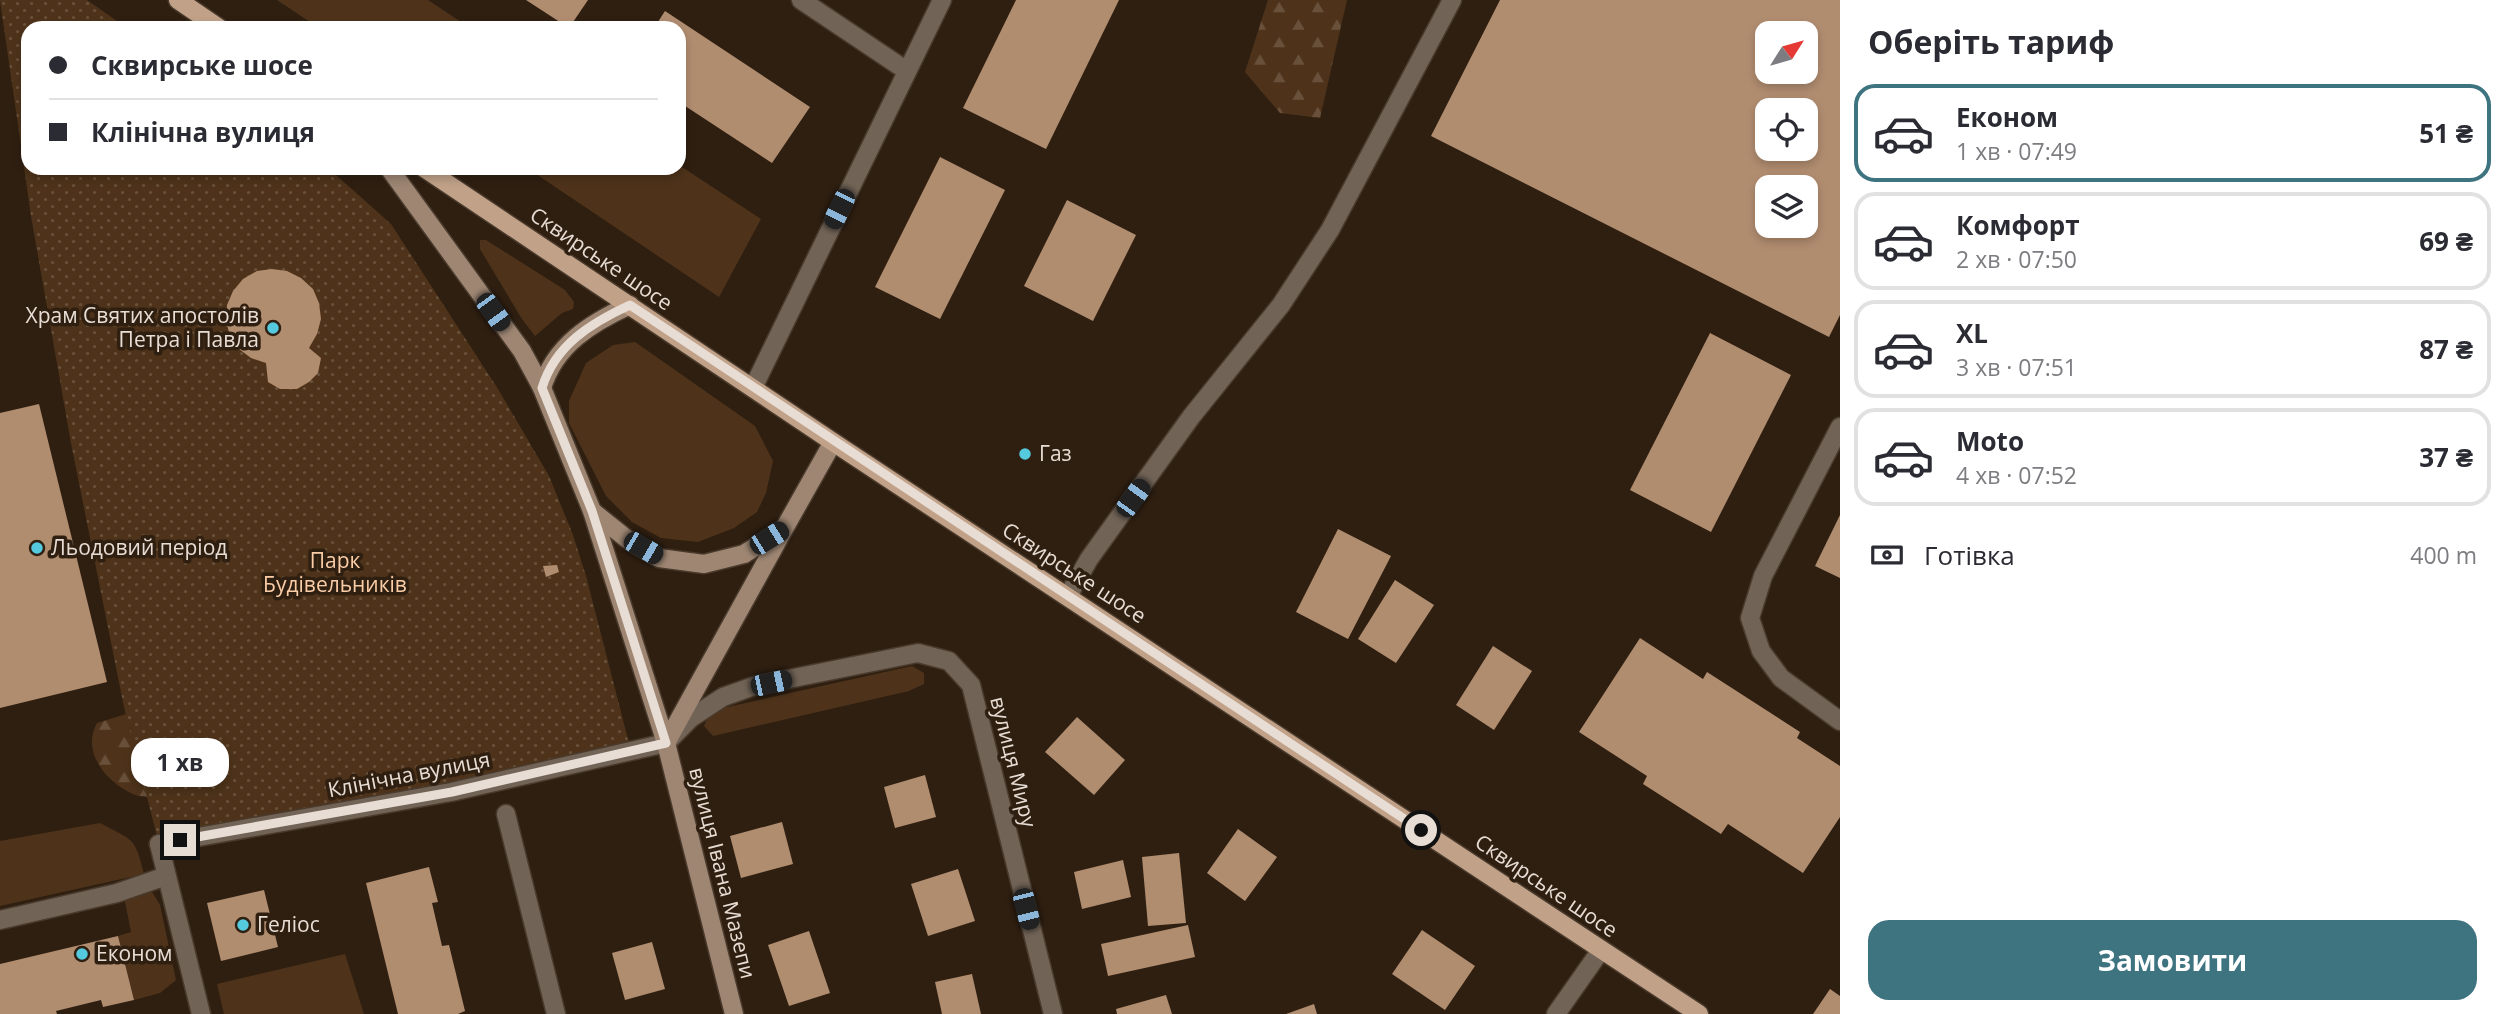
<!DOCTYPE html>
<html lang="uk">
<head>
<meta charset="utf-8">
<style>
	:root { --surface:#fff; --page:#f7f7f7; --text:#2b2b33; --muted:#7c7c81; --line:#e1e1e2; --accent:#3e7380 }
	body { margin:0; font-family:"Open Sans",sans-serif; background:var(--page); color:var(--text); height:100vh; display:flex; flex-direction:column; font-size:26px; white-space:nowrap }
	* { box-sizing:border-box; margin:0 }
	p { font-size:23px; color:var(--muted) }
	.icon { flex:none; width:38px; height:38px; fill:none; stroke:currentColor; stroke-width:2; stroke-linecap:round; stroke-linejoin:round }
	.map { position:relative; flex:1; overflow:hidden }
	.sheet { display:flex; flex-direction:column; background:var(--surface); width:665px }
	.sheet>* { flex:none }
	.banner { position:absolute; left:21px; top:21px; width:665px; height:154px; border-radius:21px; box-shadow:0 4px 10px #0003; display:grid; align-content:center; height:154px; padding:0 28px; background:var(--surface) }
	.needle { width:46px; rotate:53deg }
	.buttons { position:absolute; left:1755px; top:21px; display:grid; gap:14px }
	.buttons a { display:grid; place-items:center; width:63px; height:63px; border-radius:14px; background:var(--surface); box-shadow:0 4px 10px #0003; font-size:35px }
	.end { position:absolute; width:32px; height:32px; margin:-16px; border:9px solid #e8ddd4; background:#111; box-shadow:0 0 0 4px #111 }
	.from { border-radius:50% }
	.bubble { position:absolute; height:49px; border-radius:21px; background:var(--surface); box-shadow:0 4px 10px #0003; font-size:23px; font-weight:700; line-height:49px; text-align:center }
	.car { position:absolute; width:21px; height:42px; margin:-21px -10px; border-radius:9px; box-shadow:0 0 5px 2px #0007; background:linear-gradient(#222 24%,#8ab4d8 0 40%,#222 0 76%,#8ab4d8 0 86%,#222 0) }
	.banner b { display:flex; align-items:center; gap:24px; height:66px; font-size:26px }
	.banner b+b { border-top:2px solid var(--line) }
	.banner i { width:18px; height:18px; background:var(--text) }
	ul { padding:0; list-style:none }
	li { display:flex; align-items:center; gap:21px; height:98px; margin:0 14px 10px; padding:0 14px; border:4px solid var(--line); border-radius:21px }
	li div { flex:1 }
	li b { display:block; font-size:26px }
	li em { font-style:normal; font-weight:700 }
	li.on { border-color:var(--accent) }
	li>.icon { width:63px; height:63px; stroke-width:1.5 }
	h2 { padding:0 28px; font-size:32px; line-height:84px }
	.pay { display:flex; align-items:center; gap:18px; height:77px; padding:0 28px; font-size:26px }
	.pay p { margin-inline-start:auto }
	.cta { display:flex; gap:14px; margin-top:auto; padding:14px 28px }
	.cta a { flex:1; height:80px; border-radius:21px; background:var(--accent); color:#fff; font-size:28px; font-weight:700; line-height:80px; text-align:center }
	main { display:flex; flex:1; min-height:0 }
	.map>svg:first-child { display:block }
	.grass { fill:#4e331a }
	.forest { fill:url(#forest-firs) }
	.park { fill:url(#park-dots) }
	.building { fill:#b18d70; fill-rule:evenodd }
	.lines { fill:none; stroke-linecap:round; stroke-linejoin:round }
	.lane-casing { stroke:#493a2c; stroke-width:21 }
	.street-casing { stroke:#493a2c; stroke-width:21 }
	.secondary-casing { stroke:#493a2c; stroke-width:21 }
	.primary-casing { stroke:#493a2c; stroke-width:21 }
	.lane { stroke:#716356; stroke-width:18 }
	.street { stroke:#716356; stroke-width:18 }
	.secondary { stroke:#9e8673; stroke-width:18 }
	.primary { stroke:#c1a289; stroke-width:18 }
	.route { stroke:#e8ddd4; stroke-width:9 }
	.poi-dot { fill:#55cadf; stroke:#2f1f11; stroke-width:2.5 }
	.labels { text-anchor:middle; stroke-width:7; stroke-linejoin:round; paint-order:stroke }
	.street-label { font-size:21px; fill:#e8ddd4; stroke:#2f1f11 }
	.poi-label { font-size:21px; fill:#e8ddd4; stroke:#2f1f11; text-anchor:start }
	.park-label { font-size:21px; fill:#facda7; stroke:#2f1f11 }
</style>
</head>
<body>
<main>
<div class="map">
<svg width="1840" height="1014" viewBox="0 0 1840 1014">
	<defs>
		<pattern id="forest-firs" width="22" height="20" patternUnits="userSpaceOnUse" patternTransform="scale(1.75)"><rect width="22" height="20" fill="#4e331a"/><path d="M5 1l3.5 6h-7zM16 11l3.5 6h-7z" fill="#68503a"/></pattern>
		<pattern id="park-dots" width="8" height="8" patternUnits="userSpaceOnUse" patternTransform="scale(1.75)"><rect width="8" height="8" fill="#4e331a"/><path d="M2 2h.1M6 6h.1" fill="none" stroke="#68503a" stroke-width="1.8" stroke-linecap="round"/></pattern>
	</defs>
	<rect width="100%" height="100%" fill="#2f1f11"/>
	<!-- grass -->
	<g class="grass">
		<path d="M277,0H428L470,28H319Z"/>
		<path d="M679,165L761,219L719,297L527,168H679Z"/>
		<path d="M480,240H486L565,290L574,302L573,309L562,313L535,336L522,319L480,249Z"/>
		<path d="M635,342L755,426L773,461L766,493L757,512L734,528L698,542L661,538L632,522L606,496L569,423V401L586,363L613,345Z"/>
		<path d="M912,666L924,673V684L909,691L713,736L704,726L708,716L723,708Z"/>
		<path d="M100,823C133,841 135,836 144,874L0,906V841Z"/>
		<path d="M152,892L160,905L176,980L160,993L134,1000L118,936L131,932L124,897Z"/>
		<path d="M345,954L364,1014H224L217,984Z"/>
	</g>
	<!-- forest -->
	<g class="forest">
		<path d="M1268,0H1347L1320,118L1280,113L1245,72Z"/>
		<path d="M133,712L155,797C148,797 139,797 133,794C106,782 81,752 97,723Z"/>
	</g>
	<!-- park -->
	<path class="park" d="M0,0H87L127,28H28V168H328L391,224L498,389L549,476L573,535L586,576L631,751L159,844L124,707L71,443L31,216Z"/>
	<!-- building -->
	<g class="building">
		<path d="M526,0H588L569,28Z"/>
		<path d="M1016,0H1119L1046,149L963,108Z"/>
		<path d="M1500,0H1840V315L1829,337L1431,136ZM1768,33H1806V72H1768ZM1768,110H1806V149H1768ZM1768,187H1806V226H1768Z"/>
		<path d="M665,11L810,107L772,163L679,102V28H654Z"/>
		<path d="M940,157L1005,190L940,319L875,287Z"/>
		<path d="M1067,200L1136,235L1093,321L1024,286Z"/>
		<path d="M272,269L287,271L301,278L313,289L319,303L321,319L317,334L309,348L321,358L318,373L309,382L297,389H280L268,382L266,363L251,358L239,349L230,336L226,321L227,305L233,291L243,279L257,271Z"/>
		<path d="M1710,333L1791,375L1711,532L1630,490Z"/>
		<path d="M39,404L107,682L0,708V413Z"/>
		<path d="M1840,515V578L1815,566Z"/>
		<path d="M1338,529L1391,556L1348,639L1296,612Z"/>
		<path d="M557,565L559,572L546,577L543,566Z"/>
		<path d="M1395,580L1434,605L1396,663L1358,639Z"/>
		<path d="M1640,638L1703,679L1707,672L1800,732L1797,738L1840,766V817L1803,873L1728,824L1721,834L1643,784L1647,776L1579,732Z"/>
		<path d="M1493,646L1532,671L1494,730L1456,705Z"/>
		<path d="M1077,717L1125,760L1094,795L1045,752Z"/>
		<path d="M925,775L936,817L895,828L884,787Z"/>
		<path d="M782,822L793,864L741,878L730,836Z"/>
		<path d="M1238,829L1277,857L1245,901L1207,873Z"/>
		<path d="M1179,853L1186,923L1148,926L1142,857Z"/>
		<path d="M1123,860L1131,897L1082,909L1074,872Z"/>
		<path d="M429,867L438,902L432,903L442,946L449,945L465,1011L458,1014H398L366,883Z"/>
		<path d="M958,869L975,921L928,936L911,884Z"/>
		<path d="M264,890L278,947L221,961L207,903Z"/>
		<path d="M1188,925L1195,957L1108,976L1101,944Z"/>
		<path d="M1422,930L1475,966L1445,1010L1392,974Z"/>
		<path d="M809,931L830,993L789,1006L768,945Z"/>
		<path d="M118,936L134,1000L103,1007L101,1000L56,1011L57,1014H0V964Z"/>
		<path d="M652,942L665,989L625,1000L612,953Z"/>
		<path d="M972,974L981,1014H942L935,982Z"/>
		<path d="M1830,989L1840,996V1014H1813Z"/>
		<path d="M1166,995L1172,1014H1117L1116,1009Z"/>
		<path d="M1314,1004L1317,1014H1286Z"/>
	</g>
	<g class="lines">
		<!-- lane casing -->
		<g class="lane-casing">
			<g id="lane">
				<path d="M801,0L907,71"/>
				<path d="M1840,427L1763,576L1750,618L1761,651L1781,678L1840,721"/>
				<path d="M1068,596L1089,559L1191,417L1281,305L1330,230L1452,0"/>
				<path d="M506,814L556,1014"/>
				<path d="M159,844L201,1014"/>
				<path d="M0,920L117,893L166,876"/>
				<path d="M1556,1014L1601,950"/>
			</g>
		</g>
		<!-- street casing -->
		<g class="street-casing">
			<g id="street">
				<path d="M753,388L942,0"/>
				<path d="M159,844L451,792L666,743L691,718L723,697L754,686L918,653L949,661L971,685L1053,1014"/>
			</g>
		</g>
		<!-- secondary casing -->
		<g class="secondary-casing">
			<g id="secondary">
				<path d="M389,168L522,351L542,388L592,511L666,743L734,1014"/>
				<path d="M542,388C555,345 591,323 630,305"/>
				<path d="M592,511L627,539L659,558L704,564L744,554L784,529L833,442"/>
				<path d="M666,743L783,531"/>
			</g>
		</g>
		<!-- primary casing -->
		<g class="primary-casing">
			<g id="primary">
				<path d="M178,0L219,28"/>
				<path d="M424,168L833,442L1699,1014"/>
			</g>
		</g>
		<!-- lane -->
		<use href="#lane" class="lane"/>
		<!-- street -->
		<use href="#street" class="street"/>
		<!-- secondary -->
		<use href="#secondary" class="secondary"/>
		<!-- primary -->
		<use href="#primary" class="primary"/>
	</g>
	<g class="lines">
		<!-- route -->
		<path class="route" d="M180,840L452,792L666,743L592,511L542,388C555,345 591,323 630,305L1421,830"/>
	</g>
	<!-- markers -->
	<g class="poi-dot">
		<circle cx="273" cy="328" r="7"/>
		<circle cx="1025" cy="454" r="7"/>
		<circle cx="37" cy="548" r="7"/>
		<circle cx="243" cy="925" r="7"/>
		<circle cx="82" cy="954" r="7"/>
	</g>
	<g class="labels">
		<!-- street labels -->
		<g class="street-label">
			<text transform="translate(601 259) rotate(34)" y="7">Сквирське шосе</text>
			<text transform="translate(1074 573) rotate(33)" y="7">Сквирське шосе</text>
			<text transform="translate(1013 762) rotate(76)" y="7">вулиця Миру</text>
			<text transform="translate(409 775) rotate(-11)" y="7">Клінічна вулиця</text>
			<text transform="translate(722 873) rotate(76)" y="7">вулиця Івана Мазепи</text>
			<text transform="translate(1546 886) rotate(34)" y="7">Сквирське шосе</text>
		</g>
		<!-- poi labels -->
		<g class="poi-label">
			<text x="259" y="323" text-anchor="end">Храм Святих апостолів<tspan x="259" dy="24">Петра і Павла</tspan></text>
			<text x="1039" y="461">Газ</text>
			<text x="51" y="555">Льодовий період</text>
			<text x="257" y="932">Геліос</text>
			<text x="96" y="961">Економ</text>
		</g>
		<!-- park labels -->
		<g class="park-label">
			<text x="335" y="568">Парк<tspan x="335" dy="24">Будівельників</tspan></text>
		</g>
	</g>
</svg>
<div class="buttons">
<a><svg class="needle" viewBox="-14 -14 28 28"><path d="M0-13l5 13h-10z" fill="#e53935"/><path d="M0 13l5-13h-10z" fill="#7c7c81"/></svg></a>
<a><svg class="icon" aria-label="locate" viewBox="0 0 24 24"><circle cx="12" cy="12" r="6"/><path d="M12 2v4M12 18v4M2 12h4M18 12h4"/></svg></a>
<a><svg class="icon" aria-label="layers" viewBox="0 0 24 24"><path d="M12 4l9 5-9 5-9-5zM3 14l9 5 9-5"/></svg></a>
</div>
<i class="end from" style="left:1421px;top:830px"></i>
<i class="end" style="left:180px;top:840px"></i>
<div class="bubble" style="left:131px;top:738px;width:98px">1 хв</div>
<i class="car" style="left:839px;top:209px;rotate:206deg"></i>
<i class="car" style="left:493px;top:312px;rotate:144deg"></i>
<i class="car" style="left:1133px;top:498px;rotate:36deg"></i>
<i class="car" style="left:769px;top:538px;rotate:58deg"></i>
<i class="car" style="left:643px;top:548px;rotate:120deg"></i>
<i class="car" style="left:771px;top:683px;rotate:78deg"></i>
<i class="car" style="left:1026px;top:909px;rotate:166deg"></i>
<div class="banner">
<b><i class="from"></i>Сквирське шосе</b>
<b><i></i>Клінічна вулиця</b>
</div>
</div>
<section class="sheet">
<h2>Оберіть тариф</h2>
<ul>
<li class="on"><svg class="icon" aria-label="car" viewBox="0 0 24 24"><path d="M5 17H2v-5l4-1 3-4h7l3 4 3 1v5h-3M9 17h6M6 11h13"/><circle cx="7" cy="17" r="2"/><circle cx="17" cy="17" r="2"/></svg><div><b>Економ</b><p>1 хв · 07:49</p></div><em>51 ₴</em></li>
<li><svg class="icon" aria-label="car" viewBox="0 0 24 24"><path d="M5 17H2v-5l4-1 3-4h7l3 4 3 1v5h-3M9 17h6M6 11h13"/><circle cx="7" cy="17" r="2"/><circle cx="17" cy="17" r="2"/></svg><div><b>Комфорт</b><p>2 хв · 07:50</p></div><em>69 ₴</em></li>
<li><svg class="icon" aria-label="car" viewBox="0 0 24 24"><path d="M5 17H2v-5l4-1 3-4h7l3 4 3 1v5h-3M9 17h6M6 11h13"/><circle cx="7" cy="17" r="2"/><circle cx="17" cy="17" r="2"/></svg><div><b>XL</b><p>3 хв · 07:51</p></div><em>87 ₴</em></li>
<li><svg class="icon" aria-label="car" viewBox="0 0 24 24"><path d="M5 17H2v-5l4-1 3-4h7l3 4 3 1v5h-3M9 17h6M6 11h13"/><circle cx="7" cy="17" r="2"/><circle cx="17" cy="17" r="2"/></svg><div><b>Moto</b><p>4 хв · 07:52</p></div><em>37 ₴</em></li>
</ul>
<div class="pay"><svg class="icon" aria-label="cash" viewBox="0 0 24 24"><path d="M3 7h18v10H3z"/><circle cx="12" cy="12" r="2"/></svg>Готівка<p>400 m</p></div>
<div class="cta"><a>Замовити</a></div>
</section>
</main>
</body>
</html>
